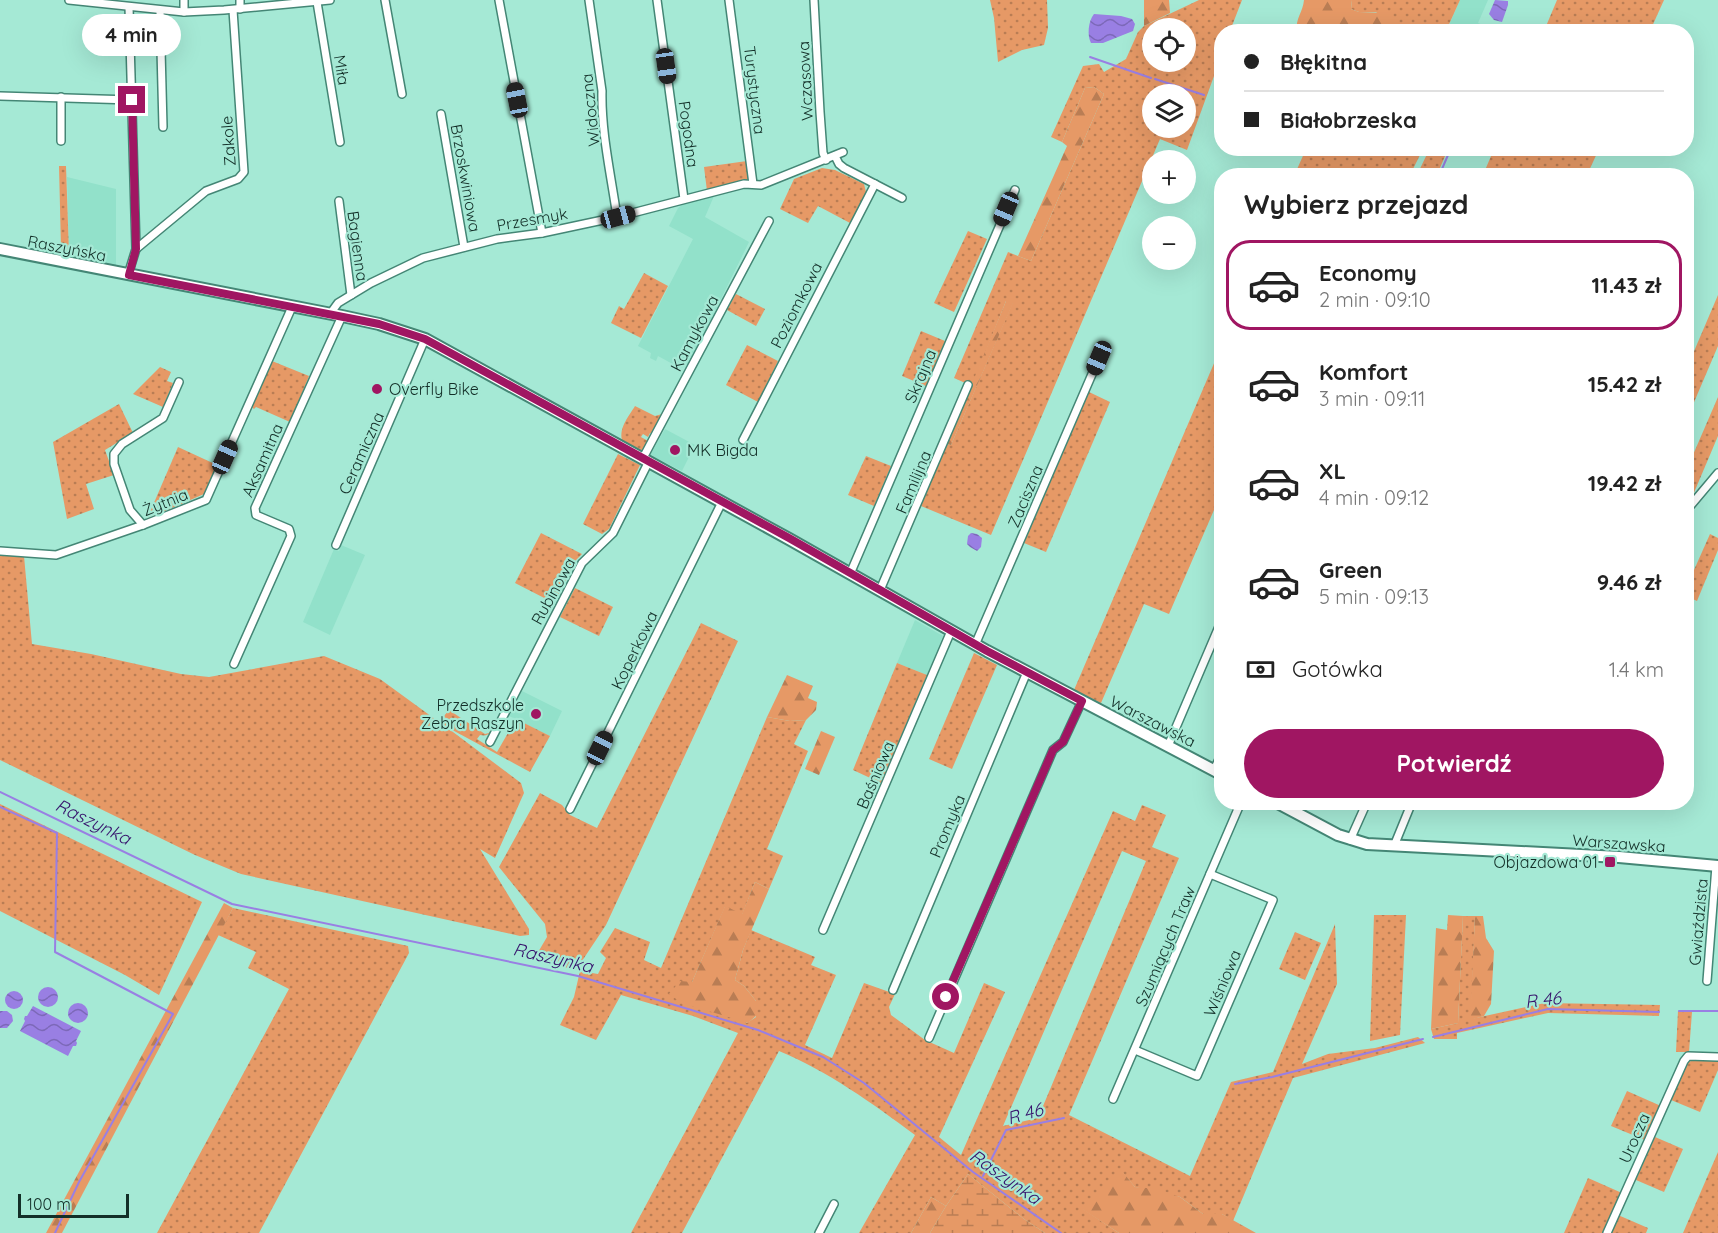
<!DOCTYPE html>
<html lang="pl">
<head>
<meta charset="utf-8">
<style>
	:root { --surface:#fff; --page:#f2f2f2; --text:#222; --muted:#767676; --line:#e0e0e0; --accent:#a01662 }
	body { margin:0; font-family:Quicksand,sans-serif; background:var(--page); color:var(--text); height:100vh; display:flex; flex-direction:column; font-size:22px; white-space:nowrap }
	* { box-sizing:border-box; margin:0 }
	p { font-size:20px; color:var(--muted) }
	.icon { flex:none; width:33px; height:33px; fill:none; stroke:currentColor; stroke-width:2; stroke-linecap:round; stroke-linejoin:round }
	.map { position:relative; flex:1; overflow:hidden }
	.panel { position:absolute; left:1214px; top:168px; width:480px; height:642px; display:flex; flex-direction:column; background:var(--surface); border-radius:24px; box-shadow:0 6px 24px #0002 }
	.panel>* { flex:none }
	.hud { position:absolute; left:1214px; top:24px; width:480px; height:132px; border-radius:24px; box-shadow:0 6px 24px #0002; display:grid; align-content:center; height:132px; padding:0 30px; background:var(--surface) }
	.buttons { position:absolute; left:1142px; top:18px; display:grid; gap:12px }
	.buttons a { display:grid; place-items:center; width:54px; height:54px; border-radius:50%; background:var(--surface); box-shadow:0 6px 24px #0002; font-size:30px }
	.scale { position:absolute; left:18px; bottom:15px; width:111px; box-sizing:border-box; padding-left:6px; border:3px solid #132f28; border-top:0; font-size:16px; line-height:21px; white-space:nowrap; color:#132f28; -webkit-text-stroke:4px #a5e9d5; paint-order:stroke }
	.end { position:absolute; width:27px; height:27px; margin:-14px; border:8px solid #a01662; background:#fff; box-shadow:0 0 0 3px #fff }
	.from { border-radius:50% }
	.bubble { position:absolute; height:42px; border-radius:21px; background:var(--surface); box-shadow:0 6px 24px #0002; font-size:20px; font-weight:700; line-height:42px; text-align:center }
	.car { position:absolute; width:18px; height:36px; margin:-18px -9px; border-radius:8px; box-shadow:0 0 4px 2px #0007; background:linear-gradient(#222 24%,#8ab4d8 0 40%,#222 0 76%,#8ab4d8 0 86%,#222 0) }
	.hud b { display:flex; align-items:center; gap:21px; height:57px; font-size:22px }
	.hud b+b { border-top:2px solid var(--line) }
	.hud i { width:15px; height:15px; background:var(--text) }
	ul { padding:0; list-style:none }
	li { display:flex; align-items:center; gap:18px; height:90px; margin:0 12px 9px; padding:0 18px; border:3px solid transparent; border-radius:24px }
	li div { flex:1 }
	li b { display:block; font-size:22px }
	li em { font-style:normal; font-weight:700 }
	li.current { border-color:var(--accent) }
	li>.icon { width:54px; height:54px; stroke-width:1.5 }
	h2 { padding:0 30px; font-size:27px; line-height:72px }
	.pay { display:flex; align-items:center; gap:15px; height:66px; padding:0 30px; font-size:22px }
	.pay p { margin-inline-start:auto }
	.action { display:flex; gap:12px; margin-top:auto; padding:12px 30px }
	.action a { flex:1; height:69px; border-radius:36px; background:var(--accent); color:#fff; font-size:24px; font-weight:700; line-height:69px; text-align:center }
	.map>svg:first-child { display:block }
	.built { fill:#92e1ca }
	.grass { fill:url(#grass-dots); fill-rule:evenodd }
	.forest { fill:url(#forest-firs) }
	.wetland { fill:url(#wetland-marsh) }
	.water { fill:url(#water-waves) }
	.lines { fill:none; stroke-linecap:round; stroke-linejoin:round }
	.stream { stroke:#997fe3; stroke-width:2 }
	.street-casing { stroke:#448675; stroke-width:10 }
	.secondary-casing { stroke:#448675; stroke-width:14 }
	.street { stroke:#fff; stroke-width:7 }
	.secondary { stroke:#fff; stroke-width:10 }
	.route { stroke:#a01662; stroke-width:8 }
	.poi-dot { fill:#a01662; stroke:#a5e9d5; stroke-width:2 }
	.labels { text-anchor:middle; stroke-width:4.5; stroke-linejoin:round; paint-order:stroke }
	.street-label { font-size:16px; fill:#132f28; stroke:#a5e9d5 }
	.poi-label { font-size:16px; fill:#132f28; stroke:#a5e9d5; text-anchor:start }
	.water-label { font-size:18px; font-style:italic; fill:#36136c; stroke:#a5e9d5 }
</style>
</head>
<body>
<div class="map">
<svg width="1718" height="1233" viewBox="0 0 1718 1233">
	<defs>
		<pattern id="grass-dots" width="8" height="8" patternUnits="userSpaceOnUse" patternTransform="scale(1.5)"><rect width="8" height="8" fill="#e69966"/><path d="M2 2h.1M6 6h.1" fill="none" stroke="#b97d54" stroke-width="1.8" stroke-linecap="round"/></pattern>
		<pattern id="forest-firs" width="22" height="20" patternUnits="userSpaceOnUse" patternTransform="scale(1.5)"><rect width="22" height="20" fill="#e69966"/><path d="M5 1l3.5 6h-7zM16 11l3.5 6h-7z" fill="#b97d54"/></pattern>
		<pattern id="wetland-marsh" width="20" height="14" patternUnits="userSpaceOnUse" patternTransform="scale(1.5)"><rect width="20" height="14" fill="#e69966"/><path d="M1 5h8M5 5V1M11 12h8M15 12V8" fill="none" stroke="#b97d54"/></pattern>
		<pattern id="water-waves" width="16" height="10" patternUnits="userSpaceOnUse" patternTransform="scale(1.5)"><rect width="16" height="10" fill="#997fe3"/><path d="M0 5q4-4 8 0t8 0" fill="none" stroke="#7c68b8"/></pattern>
	</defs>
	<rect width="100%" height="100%" fill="#a5e9d5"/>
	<!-- built -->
	<g class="built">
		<path d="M1460,0H1488L1478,23L1497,31L1446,32Z"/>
		<path d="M67,177L116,189V266L72,256L69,253Z"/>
		<path d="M714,196L705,217L749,242L688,366L680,368L658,356L656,361L650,358L651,353L638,346L693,239L669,226L678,208L686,202Z"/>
		<path d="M665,429L695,445L682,471L650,455Z"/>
		<path d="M341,545L365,555L330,635L303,622L334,549L339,551Z"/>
		<path d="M915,620L943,636L927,675L897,663Z"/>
		<path d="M522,691L562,711L550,736L509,716Z"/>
	</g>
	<!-- grass -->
	<g class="grass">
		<path d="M990,0H1047L1048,28L1044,45L1022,50L998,62L994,18Z"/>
		<path d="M1199,0H1242L1230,31L1221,32V57L1187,150L1160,139L991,535L921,506L947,444L951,445L1013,302L1006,301L972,386L954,378L1008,252L1031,261L1104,94L1094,87L1085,88L1062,142L1051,137L1083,66L1099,64L1104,72L1126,59L1138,32L1144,26ZM1152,28H1185V62H1152ZM1152,94H1185V128H1152Z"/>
		<path d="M1352,0H1460L1446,31H1399L1376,12H1359L1351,9Z"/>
		<path d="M1557,0H1664L1650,31H1544Z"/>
		<path d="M1306,149H1448L1437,175H1417L1428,152L1423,149L1410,175L1294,176Z"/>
		<path d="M1494,149V148L1599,149L1587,175H1483Z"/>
		<path d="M747,161L749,178L747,180L707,191L704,167Z"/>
		<path d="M59,166H66L69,253L72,256L55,253L61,249Z"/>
		<path d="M822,168L835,170L864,184L866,192L850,223L818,206L808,223L780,209L794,179Z"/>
		<path d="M968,231L987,239L954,312L934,303Z"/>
		<path d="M644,273L668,286L641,338L611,323L619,306L624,309Z"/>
		<path d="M736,294L765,309L756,326L727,310Z"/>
		<path d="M1718,295V346L1686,421V370Z"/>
		<path d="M921,331L945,341L926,386L902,376Z"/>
		<path d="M747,345L778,361L758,402L726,385Z"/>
		<path d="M1221,347V512L1214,510L1169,614L1144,604L1101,703L1074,690Z"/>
		<path d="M272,361L309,376L290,422L256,407L254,409L251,406Z"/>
		<path d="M160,367L171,372L167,381L173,383L163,407L133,394Z"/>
		<path d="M1089,392L1110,402L1046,552L1024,543Z"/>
		<path d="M1718,397V436L1690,502L1686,506V471Z"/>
		<path d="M119,404L133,433L105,450L114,475L86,484L94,509L67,519L53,442Z"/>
		<path d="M635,406L655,416L662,414L652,433H650L648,437L643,434L641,437L648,441L643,451L622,440C619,427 629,416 635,406Z"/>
		<path d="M178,447L217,465L204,494L147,519Z"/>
		<path d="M618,454L640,465L609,529L602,534L583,524Z"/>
		<path d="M866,456L891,466L874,506L848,495Z"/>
		<path d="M541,533L582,554L576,560L554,603L515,583Z"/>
		<path d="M1710,534L1718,538V550L1697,601L1686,596V588Z"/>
		<path d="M0,554L24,556L32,644L91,654L181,674L209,677L324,656L380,679L439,722L449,710L485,734L489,733L494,723L496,724C492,732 489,737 480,735L477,739L497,752L516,719L550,736L530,772L445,726L521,783L524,793L495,858L480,849L529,929V935L520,936L241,874L195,855L0,760Z"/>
		<path d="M575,588L613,607L599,636L560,617Z"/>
		<path d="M701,623L738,641L606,925L576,970L534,959L547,937L545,924L499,867L540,793L562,805L570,815L597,828Z"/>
		<path d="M974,653L997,665L952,769L929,759Z"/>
		<path d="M897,663L927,675L881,783L853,770Z"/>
		<path d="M767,717L790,721L806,720L794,744L808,751L767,849L783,856L769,889L755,882L742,915L725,907L692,982L747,1023L756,1017V1001L744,986L735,980L743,950L751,930L815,957L811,965L836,975L805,1045L832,1058L864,983L895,994L889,1007L891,1015L925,1040L954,1053L984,983L1005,992L939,1137L961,1155L1113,811L1135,821L1142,805L1166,815L1152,847L1179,858L1069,1115L1190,1176L1231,1082L1273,1072L1335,924L1337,984L1302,1064L1328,1054L1375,1048L1418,1037L1425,1043L1293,1078L1233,1221L1222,1214H1203L1180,1197L1135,1187L1121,1171L1083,1209L1119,1233H1045L1024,1219L968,1174L946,1206L931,1197L911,1233H859L915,1135C872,1103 829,1072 779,1051L682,1233H631L738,1033L693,1016L621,995L596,1040L560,1025L574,997L580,971L598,974L606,958L600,952L615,928L650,942L644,960L661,968ZM1122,851L1146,861L1038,1118L1003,1126Z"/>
		<path d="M0,804L202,902L159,995L125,975L0,911Z"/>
		<path d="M233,908L408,946L409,953L259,1233H157L289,989L248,968L256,952L218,935Z"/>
		<path d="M1374,915H1406L1400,1035L1370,1041Z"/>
		<path d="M1463,916H1475L1471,1019L1545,1003L1660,1005L1659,1016L1548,1013L1457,1033V1039H1434L1431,1029L1458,1023Z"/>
		<path d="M1295,932L1321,943L1305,980L1279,969Z"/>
		<path d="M1678,1011L1692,1012L1689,1052H1676Z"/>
		<path d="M1694,1059H1718V1070L1700,1112L1671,1100L1686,1064Z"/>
		<path d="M1627,1091L1661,1106L1645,1140L1611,1126Z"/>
		<path d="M1655,1137L1683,1149L1664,1192L1636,1180Z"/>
		<path d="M1718,1152V1233H1683Z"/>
		<path d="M1588,1178L1622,1193L1605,1233H1564Z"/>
		<path d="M1618,1215L1648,1228L1646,1233H1611Z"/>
	</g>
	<!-- forest -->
	<g class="forest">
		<path d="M1144,0H1169L1170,13L1144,26Z"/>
		<path d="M1304,0H1352L1351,9L1359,12L1388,13L1399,31H1297C1295,19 1303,12 1304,0Z"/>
		<path d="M1094,87L1104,94L1031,261L1018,256L1067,146L1062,142L1085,88Z"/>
		<path d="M1006,301H1014L951,445L947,444Z"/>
		<path d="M787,675L813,686L808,698L817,702L816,710L806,720L790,721L767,717Z"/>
		<path d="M821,731L835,737L819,775L805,769Z"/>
		<path d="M755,882L769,889L743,950L735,980L744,986L756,1001V1016L748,1023L682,1003L669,994L680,981L692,982L725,906L742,914Z"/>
		<path d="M224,903L233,908L62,1233H46Z"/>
		<path d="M1448,915L1463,916L1458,1023L1431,1029L1436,928L1447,930Z"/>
		<path d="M1475,916H1483L1486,938L1494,951L1491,1004L1484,1016L1470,1020Z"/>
		<path d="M1121,1170L1135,1187L1158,1189L1180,1197L1203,1214H1222L1256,1233H1119L1082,1209Z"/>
		<path d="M931,1197L946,1206L930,1233H911Z"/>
	</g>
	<!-- wetland -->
	<path class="wetland" d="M968,1174L1024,1219L1045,1233H930L946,1206Z"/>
	<!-- water -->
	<g class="water">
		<path d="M1495,0L1508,1V5L1502,22L1494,20L1489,14Z"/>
		<path d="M1094,14L1121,16L1132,19L1135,24L1133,31L1103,43H1091C1087,36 1088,21 1094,14Z"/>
		<path d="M971,533L977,534L982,538L981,547L977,551L970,547L967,544L968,536Z"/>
		<circle cx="48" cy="997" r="10"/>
		<circle cx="14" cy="1000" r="9"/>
		<circle cx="78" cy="1013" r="10"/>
		<path d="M33,1006L81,1031L76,1041L77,1043L76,1046H73L68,1056L20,1031L25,1021L24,1019L25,1016H27Z"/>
		<path d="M0,1011H7L12,1015L13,1021L7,1028H0Z"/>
	</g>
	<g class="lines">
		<!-- stream -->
		<g class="stream">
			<path d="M1090,57L1151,78"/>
			<path d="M1155,79L1204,95"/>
			<path d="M1439,176L1451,148"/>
			<path d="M0,792L232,904L578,976L758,1030L823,1057L864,1083L973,1172L1061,1233"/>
			<path d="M0,807L57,833L55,952L173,1014L79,1182L55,1233"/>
			<path d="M1679,1011H1718"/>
			<path d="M1433,1037L1548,1009L1659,1012"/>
			<path d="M1235,1084L1272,1077L1423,1039"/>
			<path d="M983,1176L1006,1130L1064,1118"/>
		</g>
		<!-- street casing -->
		<g class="street-casing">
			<g id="street">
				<path d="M69,0L184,12L224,10L330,0"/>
				<path d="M184,0V12"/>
				<path d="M240,0V9"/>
				<path d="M385,0L402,94"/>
				<path d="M499,0L542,233"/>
				<path d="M589,0L602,91C601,132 611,175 617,217"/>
				<path d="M657,0L684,199"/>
				<path d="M729,0L753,184"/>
				<path d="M814,0L820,112L823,153L826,160"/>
				<path d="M317,2L340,142"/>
				<path d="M160,11L163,127"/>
				<path d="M0,96L132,100"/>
				<path d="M61,97V141"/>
				<path d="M441,114L464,247"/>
				<path d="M835,156L839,164L844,168L902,198"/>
				<path d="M339,201L351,295"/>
				<path d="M136,249L206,191L238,179L244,172L233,10"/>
				<path d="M128,275L136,249L129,7"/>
				<path d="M330,314L338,303L371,283L423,258L497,239L542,233L617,217L744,184L761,185L843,152"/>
				<path d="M743,440L875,184"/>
				<path d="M643,458L769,221"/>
				<path d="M1686,511L1718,473"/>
				<path d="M143,525L130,510L114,464V454L122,444L163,418L179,382"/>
				<path d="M336,545L425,339"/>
				<path d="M0,551L56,555L143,525L206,500L292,307"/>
				<path d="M850,574L1015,190"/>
				<path d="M880,590L968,385"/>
				<path d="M975,645L1099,358"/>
				<path d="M234,664L291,536L289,529L256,515L255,508L342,316"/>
				<path d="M490,742L582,563L613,533L649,461"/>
				<path d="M1168,746L1221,622"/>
				<path d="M1214,770L1221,755"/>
				<path d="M570,809L722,502"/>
				<path d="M1350,840L1367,802"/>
				<path d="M1394,846L1412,802"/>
				<path d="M823,930L951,631"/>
				<path d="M1707,981L1716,866"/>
				<path d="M893,990L1027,672"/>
				<path d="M929,1038L1053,750L1063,742L1082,701"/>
				<path d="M1135,1050L1197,1076L1273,900L1210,874"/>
				<path d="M1113,1099L1241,802"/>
				<path d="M819,1233L834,1204"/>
				<path d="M1607,1233L1684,1061L1688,1056L1718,1057"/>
			</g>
		</g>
		<!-- secondary casing -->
		<g class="secondary-casing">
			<g id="secondary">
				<path d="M0,249L342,316L379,324L425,339L789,539L987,651L1221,774"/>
				<path d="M1276,802L1338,835L1367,844L1619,857L1718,866"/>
			</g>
		</g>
		<!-- street -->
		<use href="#street" class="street"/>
		<!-- secondary -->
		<use href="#secondary" class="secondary"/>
	</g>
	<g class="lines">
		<!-- route -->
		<path class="route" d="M132,100L136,249L129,275L379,324L425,339L789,538L987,651L1082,701L1063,742L1053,750L946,997"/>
	</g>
	<!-- markers -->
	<g class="poi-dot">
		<circle cx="377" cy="389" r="6"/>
		<circle cx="675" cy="450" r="6"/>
		<circle cx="536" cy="714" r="6"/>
		<rect x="1604" y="856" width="12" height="12" rx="3"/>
	</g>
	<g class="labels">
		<!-- street labels -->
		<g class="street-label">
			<text transform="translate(342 70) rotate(81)" y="6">Miła</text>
			<text transform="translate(805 81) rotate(-93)" y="6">Wczasowa</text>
			<text transform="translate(755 90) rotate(83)" y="6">Turystyczna</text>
			<text transform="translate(590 110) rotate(-96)" y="6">Widoczna</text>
			<text transform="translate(689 134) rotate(82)" y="6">Pogodna</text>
			<text transform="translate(228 141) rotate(-94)" y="6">Zakole</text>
			<text transform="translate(466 178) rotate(80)" y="6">Brzoskwiniowa</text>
			<text transform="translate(532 219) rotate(-10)" y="6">Przesmyk</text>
			<text transform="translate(358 246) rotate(82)" y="6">Bagienna</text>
			<text transform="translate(67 248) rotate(11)" y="6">Raszyńska</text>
			<text transform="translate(796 305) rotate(-63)" y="6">Poziomkowa</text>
			<text transform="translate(694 333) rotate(-62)" y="6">Kamykowa</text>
			<text transform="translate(920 376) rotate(-67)" y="6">Skrajna</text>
			<text transform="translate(361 453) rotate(-66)" y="6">Ceramiczna</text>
			<text transform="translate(262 460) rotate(-66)" y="6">Aksamitna</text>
			<text transform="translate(913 482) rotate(-67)" y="6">Familijna</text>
			<text transform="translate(1025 496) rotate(-67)" y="6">Zaciszna</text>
			<text transform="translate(165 502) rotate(-22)" y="6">Żytnia</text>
			<text transform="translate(553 591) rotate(-61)" y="6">Rubinowa</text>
			<text transform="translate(634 650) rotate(-64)" y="6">Koperkowa</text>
			<text transform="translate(1153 721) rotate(27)" y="6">Warszawska</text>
			<text transform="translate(875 775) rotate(-67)" y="6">Baśniowa</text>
			<text transform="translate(947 826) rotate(-67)" y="6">Promyka</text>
			<text transform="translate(1619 843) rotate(4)" y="6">Warszawska</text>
			<text transform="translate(1698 922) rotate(-85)" y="6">Gwiaździsta</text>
			<text transform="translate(1165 946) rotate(-67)" y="6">Szumiących Traw</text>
			<text transform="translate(1222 983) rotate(-67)" y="6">Wiśniowa</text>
			<text transform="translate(1634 1138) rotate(-66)" y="6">Urocza</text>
		</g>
		<!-- poi labels -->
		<g class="poi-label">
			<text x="389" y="395">Overfly Bike</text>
			<text x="687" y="456">MK Bigda</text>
			<text x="524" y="711" text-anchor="end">Przedszkole<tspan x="524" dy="18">Zebra Raszyn</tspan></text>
			<text x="1598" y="868" text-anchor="end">Objazdowa 01</text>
		</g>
		<!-- water labels -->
		<g class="water-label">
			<text transform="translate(93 822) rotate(26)" y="6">Raszynka</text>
			<text transform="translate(553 958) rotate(13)" y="6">Raszynka</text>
			<text transform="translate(1543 1000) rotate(-7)" y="6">R 46</text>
			<text transform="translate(1025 1114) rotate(-16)" y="6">R 46</text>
			<text transform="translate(1005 1177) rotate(35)" y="6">Raszynka</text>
		</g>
	</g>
</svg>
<div class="buttons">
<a><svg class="icon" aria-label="locate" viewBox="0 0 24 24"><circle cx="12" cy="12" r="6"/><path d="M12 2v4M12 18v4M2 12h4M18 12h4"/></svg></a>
<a><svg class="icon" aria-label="layers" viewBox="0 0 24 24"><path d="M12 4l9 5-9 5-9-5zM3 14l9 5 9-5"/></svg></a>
<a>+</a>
<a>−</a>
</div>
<div class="scale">100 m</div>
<i class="end from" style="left:946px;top:997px"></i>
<i class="end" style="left:132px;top:100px"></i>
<div class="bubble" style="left:82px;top:14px;width:99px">4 min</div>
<i class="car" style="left:666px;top:66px;rotate:172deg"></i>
<i class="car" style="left:517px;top:100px;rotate:349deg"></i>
<i class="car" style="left:1006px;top:209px;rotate:203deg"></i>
<i class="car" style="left:618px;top:217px;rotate:75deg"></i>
<i class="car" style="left:1099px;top:358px;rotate:203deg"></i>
<i class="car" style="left:225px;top:457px;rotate:24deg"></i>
<i class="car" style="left:600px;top:748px;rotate:26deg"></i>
<div class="hud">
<b><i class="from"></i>Błękitna</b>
<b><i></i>Białobrzeska</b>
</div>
<section class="panel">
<h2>Wybierz przejazd</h2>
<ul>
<li class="current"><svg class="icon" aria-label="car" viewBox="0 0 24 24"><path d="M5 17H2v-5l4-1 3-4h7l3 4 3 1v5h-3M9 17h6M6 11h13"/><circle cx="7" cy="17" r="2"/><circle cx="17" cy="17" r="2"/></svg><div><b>Economy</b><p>2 min · 09:10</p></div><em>11.43 zł</em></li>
<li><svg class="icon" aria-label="car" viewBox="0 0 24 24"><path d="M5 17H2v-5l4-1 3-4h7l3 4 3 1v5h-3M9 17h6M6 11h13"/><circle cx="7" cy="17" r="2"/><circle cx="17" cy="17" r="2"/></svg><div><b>Komfort</b><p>3 min · 09:11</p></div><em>15.42 zł</em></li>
<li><svg class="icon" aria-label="car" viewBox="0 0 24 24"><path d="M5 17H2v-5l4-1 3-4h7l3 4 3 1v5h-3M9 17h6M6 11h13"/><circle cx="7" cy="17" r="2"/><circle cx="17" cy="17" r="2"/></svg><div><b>XL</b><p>4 min · 09:12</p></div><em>19.42 zł</em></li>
<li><svg class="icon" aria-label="car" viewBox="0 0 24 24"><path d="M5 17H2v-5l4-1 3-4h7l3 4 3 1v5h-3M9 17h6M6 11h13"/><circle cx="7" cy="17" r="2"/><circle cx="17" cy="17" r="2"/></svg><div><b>Green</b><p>5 min · 09:13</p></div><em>9.46 zł</em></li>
</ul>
<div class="pay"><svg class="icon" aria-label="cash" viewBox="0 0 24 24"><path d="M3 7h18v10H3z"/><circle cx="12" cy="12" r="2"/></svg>Gotówka<p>1.4 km</p></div>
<div class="action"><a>Potwierdź</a></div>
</section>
</div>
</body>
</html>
